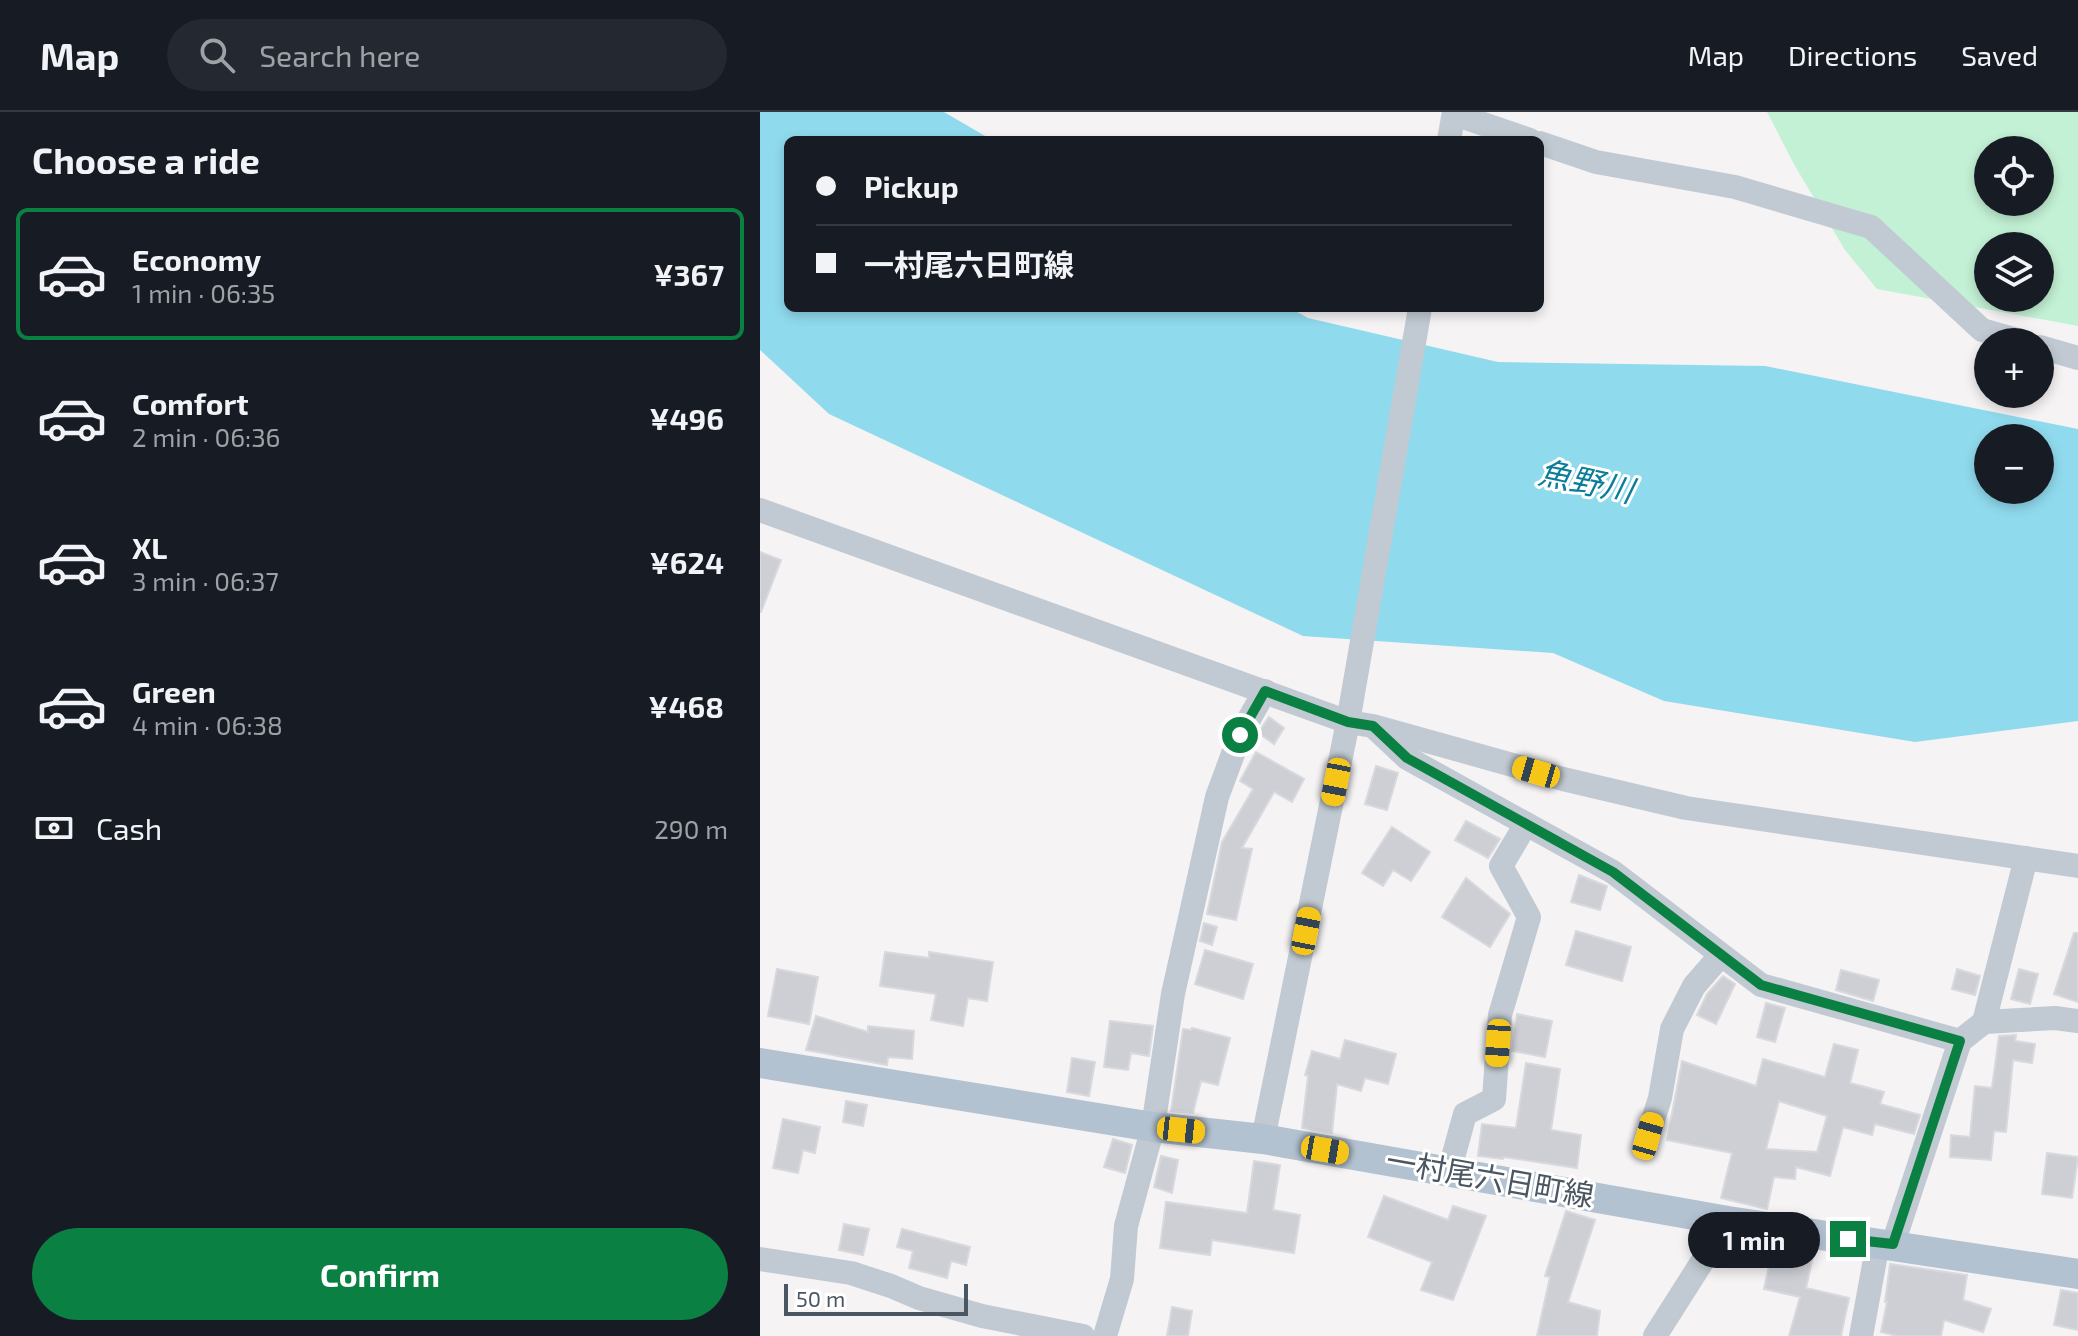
<!DOCTYPE html>
<html lang="en">
<head>
<meta charset="utf-8">
<style>
	:root { --surface:#171b24; --page:#242831; --text:#f1f3f6; --muted:#9ea1a6; --line:#363941; --accent:#0b8043 }
	body { margin:0; font-family:"Exo 2","Noto Sans JP",sans-serif; background:var(--page); color:var(--text); height:100vh; display:flex; flex-direction:column; font-size:30px; white-space:nowrap }
	* { box-sizing:border-box; margin:0 }
	p { font-size:26px; color:var(--muted) }
	.icon { flex:none; width:44px; height:44px; fill:none; stroke:currentColor; stroke-width:2; stroke-linecap:round; stroke-linejoin:round }
	.map { position:relative; flex:1; overflow:hidden }
	.details { display:flex; flex-direction:column; background:var(--surface); width:760px }
	.details>* { flex:none }
	.top-card { position:absolute; left:24px; top:24px; width:760px; height:176px; border-radius:12px; box-shadow:0 4px 12px #0003; display:grid; align-content:center; height:176px; padding:0 32px; background:var(--surface) }
	.fabs { position:absolute; left:1214px; top:24px; display:grid; gap:16px }
	.fabs a { display:grid; place-items:center; width:80px; height:80px; border-radius:50%; background:var(--surface); box-shadow:0 4px 12px #0003; font-size:40px }
	.scale { position:absolute; left:24px; bottom:20px; width:184px; box-sizing:border-box; padding-left:8px; border:4px solid #4a5661; border-top:0; font-size:22px; line-height:28px; white-space:nowrap; color:#4a5661; -webkit-text-stroke:6px #fff; paint-order:stroke }
	.end { position:absolute; width:36px; height:36px; margin:-18px; border:10px solid #0b8043; background:#fff; box-shadow:0 0 0 4px #fff }
	.from { border-radius:50% }
	.bubble { position:absolute; height:56px; border-radius:28px; background:var(--surface); box-shadow:0 4px 12px #0003; font-size:26px; font-weight:700; line-height:56px; text-align:center }
	.car { position:absolute; width:24px; height:48px; margin:-24px -12px; border-radius:10px; box-shadow:0 0 6px 2px #0007; background:linear-gradient(#f5c518 24%,#345 0 40%,#f5c518 0 76%,#345 0 86%,#f5c518 0) }
	.top-card b { display:flex; align-items:center; gap:28px; height:76px; font-size:30px }
	.top-card b+b { border-top:2px solid var(--line) }
	.top-card i { width:20px; height:20px; background:var(--text) }
	ul { padding:0; list-style:none }
	li { display:flex; align-items:center; gap:24px; height:132px; margin:0 16px 12px; padding:0 16px; border:4px solid transparent; border-radius:12px }
	li div { flex:1 }
	li b { display:block; font-size:30px }
	li em { font-style:normal; font-weight:700 }
	li.selected { border-color:var(--accent) }
	li>.icon { width:72px; height:72px; stroke-width:1.5 }
	h2 { padding:0 32px; font-size:36px; line-height:96px }
	.pay { display:flex; align-items:center; gap:20px; height:88px; padding:0 32px; font-size:30px }
	.pay p { margin-inline-start:auto }
	.action { display:flex; gap:16px; margin-top:auto; padding:16px 32px }
	.action a { flex:1; height:92px; border-radius:48px; background:var(--accent); color:#fff; font-size:32px; font-weight:700; line-height:92px; text-align:center }
	header { display:flex; align-items:center; gap:48px; box-sizing:border-box; height:112px; padding:0 40px; background:var(--surface); border-bottom:2px solid var(--line) }
	header strong { font-size:38px }
	nav { display:flex; gap:44px; margin-inline-start:auto; font-size:28px }
	.search { width:560px; height:72px; background:var(--page); display:flex; align-items:center; gap:20px; box-sizing:border-box; padding:0 28px; border-radius:44px; color:var(--muted); font-size:30px }
	main { display:flex; flex:1; min-height:0 }
	.map>svg:first-child { display:block }
	.green { fill:#c3f1d5; fill-rule:evenodd }
	.water { fill:#90daee; fill-rule:evenodd }
	.building { fill:#cdcfd5; stroke:#d7d9de; stroke-width:2; fill-rule:evenodd }
	.lines { fill:none; stroke-linecap:round; stroke-linejoin:round }
	.minor { stroke:#c1cad2; stroke-width:24 }
	.major { stroke:#b3c2d1; stroke-width:30 }
	.route { stroke:#0b8043; stroke-width:10 }
	.labels { text-anchor:middle; stroke-width:6; stroke-linejoin:round; paint-order:stroke }
	.street-label { font-size:30px; fill:#4a5661; stroke:#fff }
	.water-label { font-size:32px; font-style:italic; fill:#0c7c9b; stroke:#fff }
</style>
</head>
<body>
<header>
<strong>Map</strong>
<div class="search"><svg class="icon" aria-label="search" viewBox="0 0 24 24"><circle cx="10" cy="10" r="6"/><path d="M15 15l6 6"/></svg>Search here</div>
<nav><a>Map</a><a>Directions</a><a>Saved</a></nav>
</header>
<main>
<section class="details">
<h2>Choose a ride</h2>
<ul>
<li class="selected"><svg class="icon" aria-label="car" viewBox="0 0 24 24"><path d="M5 17H2v-5l4-1 3-4h7l3 4 3 1v5h-3M9 17h6M6 11h13"/><circle cx="7" cy="17" r="2"/><circle cx="17" cy="17" r="2"/></svg><div><b>Economy</b><p>1 min · 06:35</p></div><em>¥367</em></li>
<li><svg class="icon" aria-label="car" viewBox="0 0 24 24"><path d="M5 17H2v-5l4-1 3-4h7l3 4 3 1v5h-3M9 17h6M6 11h13"/><circle cx="7" cy="17" r="2"/><circle cx="17" cy="17" r="2"/></svg><div><b>Comfort</b><p>2 min · 06:36</p></div><em>¥496</em></li>
<li><svg class="icon" aria-label="car" viewBox="0 0 24 24"><path d="M5 17H2v-5l4-1 3-4h7l3 4 3 1v5h-3M9 17h6M6 11h13"/><circle cx="7" cy="17" r="2"/><circle cx="17" cy="17" r="2"/></svg><div><b>XL</b><p>3 min · 06:37</p></div><em>¥624</em></li>
<li><svg class="icon" aria-label="car" viewBox="0 0 24 24"><path d="M5 17H2v-5l4-1 3-4h7l3 4 3 1v5h-3M9 17h6M6 11h13"/><circle cx="7" cy="17" r="2"/><circle cx="17" cy="17" r="2"/></svg><div><b>Green</b><p>4 min · 06:38</p></div><em>¥468</em></li>
</ul>
<div class="pay"><svg class="icon" aria-label="cash" viewBox="0 0 24 24"><path d="M3 7h18v10H3z"/><circle cx="12" cy="12" r="2"/></svg>Cash<p>290 m</p></div>
<div class="action"><a>Confirm</a></div>
</section>
<div class="map">
<svg width="1318" height="1224" viewBox="0 0 1318 1224">
	<rect width="100%" height="100%" fill="#f5f3f3"/>
	<!-- green -->
	<path class="green" d="M1007,0H1318V214L1117,177L1085,138L1035,54ZM1228,38H1280V90H1228ZM1228,134H1280V186H1228Z"/>
	<!-- water -->
	<path class="water" d="M0,0H184L232,28H28V196H530L548,206L738,250L1005,254L1318,317V609L1155,630L904,589L793,541L543,524L69,302L0,238ZM1228,326H1280V378H1228Z"/>
	<!-- building -->
	<g class="building">
		<path d="M0,440L21,448L1,500H0Z"/>
		<path d="M509,605L524,616L514,632L498,621Z"/>
		<path d="M496,640L544,667L532,690L514,680L482,736L492,737L476,808L447,802L462,730L493,677L480,669Z"/>
		<path d="M616,654L638,661L627,698L605,692Z"/>
		<path d="M706,709L740,727L728,746L695,728Z"/>
		<path d="M632,715L670,740L651,769L633,758L623,774L602,761Z"/>
		<path d="M819,763L847,774L840,798L811,790Z"/>
		<path d="M706,766L750,802L730,835L682,805Z"/>
		<path d="M444,811L457,815L452,833L440,829Z"/>
		<path d="M816,819L871,835L862,869L806,853Z"/>
		<path d="M1314,821H1318V890L1294,882Z"/>
		<path d="M445,838L493,852L483,887L435,872Z"/>
		<path d="M125,840L169,846V840L233,850L227,889L208,886L203,914L171,908L176,882L120,874Z"/>
		<path d="M17,857L58,865L49,912L8,904Z"/>
		<path d="M1197,857L1220,864L1215,883L1192,877Z"/>
		<path d="M1259,857L1278,862L1270,892L1251,887Z"/>
		<path d="M1081,858L1119,868L1113,889L1076,878Z"/>
		<path d="M963,864L975,872L956,912L937,903L947,882Z"/>
		<path d="M1006,891L1025,896L1015,930L997,925Z"/>
		<path d="M757,902L792,909L785,945L752,939Z"/>
		<path d="M56,904L108,920V914L154,919L152,947L128,945L127,953L46,938Z"/>
		<path d="M350,909L393,914L389,944L371,941L368,958L344,955Z"/>
		<path d="M432,916L470,926L458,973L441,969L433,1001L411,999L423,917L431,918Z"/>
		<path d="M1256,923L1255,929L1275,932L1272,951L1253,948L1246,1020L1234,1019L1231,1048L1190,1045L1191,1023L1210,1025L1215,974L1232,976L1239,924Z"/>
		<path d="M585,928L636,942L628,972L605,966L601,979L577,972L572,1021L542,1016L548,964L545,963L552,939L580,947Z"/>
		<path d="M1074,932L1098,938L1090,971L1124,980L1120,992L1160,1003L1154,1022L1115,1012L1112,1023L1083,1015L1070,1064L1036,1055L1035,1067L1014,1065L1007,1097L961,1086L972,1041L907,1028L922,949L996,974L1003,947L1065,965ZM1019,989L1067,1004L1057,1040L1006,1037Z"/>
		<path d="M312,946L335,950L329,984L307,980Z"/>
		<path d="M766,951L800,957L791,1018L821,1023L817,1056L744,1045L743,1047L718,1044L722,1012L756,1016Z"/>
		<path d="M86,989L107,993L103,1014L83,1010Z"/>
		<path d="M23,1007L60,1015L55,1041L43,1038L38,1061L13,1056Z"/>
		<path d="M353,1027L372,1033L365,1061L344,1055Z"/>
		<path d="M1287,1041L1318,1045L1312,1086L1282,1082Z"/>
		<path d="M401,1044L418,1048L412,1081L394,1075Z"/>
		<path d="M494,1049L520,1053L513,1098L540,1103L534,1141L452,1128L450,1143L400,1136L406,1090L487,1101Z"/>
		<path d="M624,1084L688,1108L693,1094L726,1104L693,1188L661,1178L672,1150L608,1125Z"/>
		<path d="M806,1099L835,1108L808,1190L840,1199L837,1224H777L790,1165L785,1164Z"/>
		<path d="M84,1112L109,1117L103,1143L79,1138Z"/>
		<path d="M142,1117L210,1135L206,1153L191,1149L187,1166L149,1156L153,1139L137,1135Z"/>
		<path d="M1013,1134L1054,1140L1046,1176L1089,1186L1081,1224H1029L1040,1185L1004,1177Z"/>
		<path d="M1130,1152L1207,1163L1203,1188L1231,1197L1223,1220L1184,1208L1181,1224H1137L1121,1220L1127,1190H1125Z"/>
		<path d="M1301,1178L1318,1181V1218L1294,1213Z"/>
		<path d="M412,1195L432,1199L428,1224H407Z"/>
	</g>
	<g class="lines">
		<!-- minor -->
		<g class="minor">
			<path d="M694,2L770,28"/>
			<path d="M689,28L694,0"/>
			<path d="M780,31L836,50L975,75L1111,115L1222,218L1264,230"/>
			<path d="M1280,235L1318,246"/>
			<path d="M0,398L588,610L613,614L803,667L926,696L1318,754"/>
			<path d="M615,616L647,646L853,760L1001,873L1200,929"/>
			<path d="M1224,910L1295,906L1318,909"/>
			<path d="M888,1024L900,986L912,917L934,874L961,843"/>
			<path d="M503,1027L588,610L660,196"/>
			<path d="M689,1060L705,1002L734,987L740,903L769,805L741,754L766,712"/>
			<path d="M1133,1132L1200,929L1224,910L1266,746"/>
			<path d="M0,1147L91,1161L131,1174L159,1186L222,1204L323,1224"/>
			<path d="M345,1224L362,1167L366,1114L393,1015L413,882L457,685L480,623L505,579"/>
			<path d="M895,1224L968,1109"/>
			<path d="M1101,1224L1118,1131"/>
		</g>
		<!-- major -->
		<path class="major" d="M0,951L393,1015L503,1027L968,1109L1318,1162"/>
	</g>
	<g class="lines">
		<!-- route -->
		<path class="route" d="M480,623L505,579L588,610L613,614L647,646L853,760L1001,873L1200,929L1133,1132L1088,1127"/>
	</g>
	<g class="labels">
		<!-- street labels -->
		<g class="street-label">
			<text transform="translate(730 1067) rotate(10)" y="10">一村尾六日町線</text>
		</g>
		<!-- water labels -->
		<g class="water-label">
			<text transform="translate(826 370) rotate(12)" y="11">魚野川</text>
		</g>
	</g>
</svg>
<div class="fabs">
<a><svg class="icon" aria-label="locate" viewBox="0 0 24 24"><circle cx="12" cy="12" r="6"/><path d="M12 2v4M12 18v4M2 12h4M18 12h4"/></svg></a>
<a><svg class="icon" aria-label="layers" viewBox="0 0 24 24"><path d="M12 4l9 5-9 5-9-5zM3 14l9 5 9-5"/></svg></a>
<a>+</a>
<a>−</a>
</div>
<div class="scale">50 m</div>
<i class="end from" style="left:480px;top:623px"></i>
<i class="end" style="left:1088px;top:1127px"></i>
<div class="bubble" style="left:928px;top:1100px;width:132px">1 min</div>
<i class="car" style="left:776px;top:660px;rotate:286deg"></i>
<i class="car" style="left:576px;top:670px;rotate:191deg"></i>
<i class="car" style="left:546px;top:819px;rotate:11deg"></i>
<i class="car" style="left:738px;top:931px;rotate:184deg"></i>
<i class="car" style="left:421px;top:1018px;rotate:96deg"></i>
<i class="car" style="left:888px;top:1024px;rotate:16deg"></i>
<i class="car" style="left:565px;top:1038px;rotate:100deg"></i>
<div class="top-card">
<b><i class="from"></i>Pickup</b>
<b><i></i>一村尾六日町線</b>
</div>
</div>
</main>
</body>
</html>
